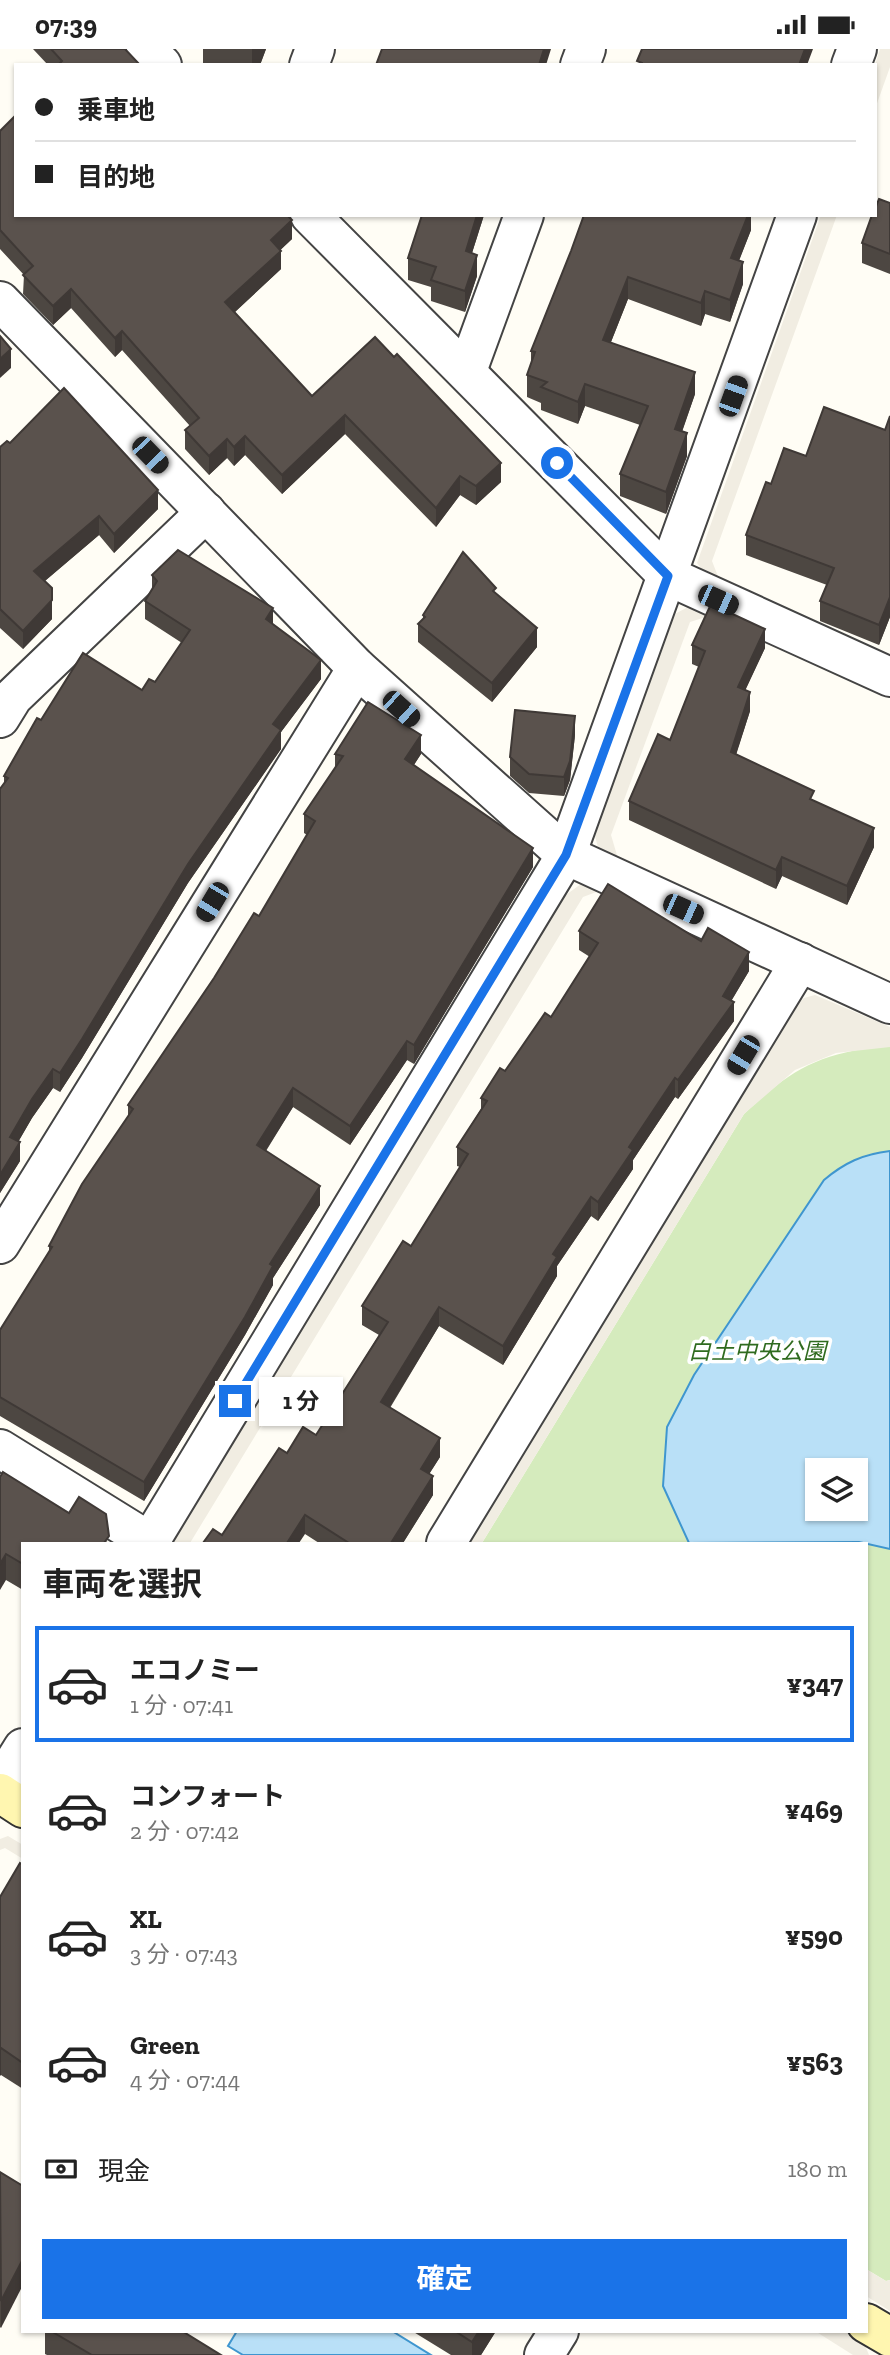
<!DOCTYPE html>
<html lang="ja">
<head>
<meta charset="utf-8">
<style>
	:root { --surface:#fff; --page:#f2f2f2; --text:#222; --muted:#767676; --line:#e0e0e0; --accent:#1a73e8 }
	body { margin:0; font-family:"Zilla Slab","Noto Sans JP",serif; background:var(--page); color:var(--text); height:100vh; display:flex; flex-direction:column; font-size:26px; white-space:nowrap }
	* { box-sizing:border-box; margin:0 }
	p { font-size:23px; color:var(--muted) }
	.icon { flex:none; width:38px; height:38px; fill:none; stroke:currentColor; stroke-width:2; stroke-linecap:round; stroke-linejoin:round }
	.map { position:relative; flex:1; overflow:hidden }
	.sheet { position:absolute; left:21px; top:1493px; width:847px; height:791px; display:flex; flex-direction:column; background:var(--surface); border-radius:0px; box-shadow:0 2px 5px #0004 }
	.sheet>* { flex:none }
	.top-card { position:absolute; left:14px; top:14px; width:863px; height:154px; border-radius:0px; box-shadow:0 2px 5px #0004; display:grid; align-content:center; height:154px; padding:0 21px; background:var(--surface) }
	.fabs { position:absolute; left:805px; top:1409px; display:grid; gap:14px }
	.fabs a { display:grid; place-items:center; width:63px; height:63px; border-radius:0px; background:var(--surface); box-shadow:0 2px 5px #0004; font-size:35px }
	.end { position:absolute; width:32px; height:32px; margin:-16px; border:9px solid #1a73e8; background:#fff; box-shadow:0 0 0 4px #fff }
	.from { border-radius:50% }
	.bubble { position:absolute; height:49px; border-radius:0px; background:var(--surface); box-shadow:0 2px 5px #0004; font-size:23px; font-weight:700; line-height:49px; text-align:center }
	.car { position:absolute; width:21px; height:42px; margin:-21px -10px; border-radius:9px; box-shadow:0 0 5px 2px #0007; background:linear-gradient(#222 24%,#8ab4d8 0 40%,#222 0 76%,#8ab4d8 0 86%,#222 0) }
	.top-card b { display:flex; align-items:center; gap:24px; height:66px; font-size:26px }
	.top-card b+b { border-top:2px solid var(--line) }
	.top-card i { width:18px; height:18px; background:var(--text) }
	ul { padding:0; list-style:none }
	li { display:flex; align-items:center; gap:21px; height:116px; margin:0 14px 10px; padding:0 7px; border:4px solid transparent; border-radius:0px }
	li div { flex:1 }
	li b { display:block; font-size:26px }
	li em { font-style:normal; font-weight:700 }
	li.active { border-color:var(--accent) }
	li>.icon { width:63px; height:63px; stroke-width:1.5 }
	h2 { padding:0 21px; font-size:32px; line-height:84px }
	.pay { display:flex; align-items:center; gap:18px; height:77px; padding:0 21px; font-size:26px }
	.pay p { margin-inline-start:auto }
	.cta { display:flex; gap:14px; margin-top:auto; padding:14px 21px }
	.cta a { flex:1; height:80px; border-radius:0px; background:var(--accent); color:#fff; font-size:28px; font-weight:700; line-height:80px; text-align:center }
	.status { display:flex; justify-content:space-between; align-items:center; height:49px; padding:0 35px; background:var(--surface); direction:ltr }
	.status svg { height:19px; fill:currentColor }
	.map>svg:first-child { display:block }
	.green { fill:#d5ebbd; fill-rule:evenodd }
	.plaza { fill:#f1ede2 }
	.water { fill:#b9e0f7; stroke:#3f96cf; stroke-width:2; fill-rule:evenodd }
	.lines { fill:none; stroke-linecap:round; stroke-linejoin:round }
	.street-casing { stroke:#444; stroke-width:42 }
	.secondary-casing { stroke:#333; stroke-width:42 }
	.street { stroke:#fff; stroke-width:38 }
	.secondary { stroke:#fff6b0; stroke-width:38 }
	.wall { fill:#4d4742 }
	.shaded-wall { fill:#3f3936 }
	.building { fill:#5a524d; stroke:#3f3936; stroke-width:2 }
	.route { stroke:#1a73e8; stroke-width:9 }
	.labels { text-anchor:middle; stroke-width:7; stroke-linejoin:round; paint-order:stroke }
	.park-label { font-size:23px; font-style:italic; fill:#2f6b1f; stroke:#fff }
</style>
</head>
<body>
<div class="status"><b>07:39</b><svg viewBox="0 0 49 12"><path d="M0 12V9h3v3zM5 12V6h3v6zM10 12V3h3v9zM15 12V0h3v12zM26 1h20v11H26zM47 4h2v5h-2z"/></svg></div>
<div class="map">
<svg width="890" height="2306" viewBox="0 0 890 2306">
	<rect width="100%" height="100%" fill="#fffdf5"/>
	<!-- green -->
	<path class="green" d="M883,997L890,998V2231L886,2232L866,2220V1494H482L744,1065C791,1020 818,1005 883,997ZM817,1421H856V1460H817Z"/>
	<!-- plaza -->
	<g class="plaza">
		<path d="M880,0H890V18L875,60V16Z"/>
		<path d="M821,166H837L712,512L719,530L703,522L697,514Z"/>
		<path d="M688,558L709,567L690,573L611,786L619,813L599,802L595,787L666,579L673,566Z"/>
		<path d="M581,835L599,842L583,848L190,1494H169L563,848Z"/>
		<path d="M815,946L890,978V998L836,1004L795,1021L744,1065L482,1494H468L793,959L804,949Z"/>
		<path d="M8,1787L23,1796V1810L5,1799L0,1801V1790Z"/>
		<path d="M866,2220L886,2232L890,2231V2262L866,2247Z"/>
		<path d="M815,2282H844L864,2294L869,2306H853Z"/>
	</g>
	<!-- water -->
	<g class="water">
		<path d="M890,1102V1500L859,1493L689,1494L663,1437L667,1378L694,1326L824,1131C844,1114 863,1105 890,1102ZM817,1421H856V1460H817Z"/>
		<path d="M237,2282H392L431,2306H243L228,2297Z"/>
	</g>
	<g class="lines">
		<!-- street casing -->
		<g class="street-casing">
			<g id="street">
				<path d="M146,0L162,16"/>
				<path d="M309,16L315,0"/>
				<path d="M580,16L586,0"/>
				<path d="M851,16L857,0"/>
				<path d="M310,166L668,527L890,628"/>
				<path d="M0,252L357,619L566,806L890,955"/>
				<path d="M467,322L524,166"/>
				<path d="M0,669L13,648L206,463"/>
				<path d="M0,1195L357,619"/>
				<path d="M0,1400L150,1493"/>
				<path d="M149,1494L566,806L797,166"/>
				<path d="M446,1494L800,913"/>
				<path d="M0,1736L23,1699"/>
				<path d="M544,2306L559,2282"/>
			</g>
		</g>
		<!-- secondary casing -->
		<g class="secondary-casing">
			<g id="secondary">
				<path d="M0,1744L23,1759"/>
				<path d="M866,2274L890,2288"/>
			</g>
		</g>
		<!-- street -->
		<use href="#street" class="street"/>
		<!-- secondary -->
		<use href="#secondary" class="secondary"/>
	</g>
	<!-- wall -->
	<g class="wall">
		<path d="M33,0H125L140,16H48Z"/>
		<path d="M203,0H266L260,16H203Z"/>
		<path d="M0,82L292,190L280,201L281,220L234,264L312,347L501,433L476,456L460,446L436,478L345,385L282,445L245,406L234,417L227,409L209,426L185,400V381L190,377L122,301L115,308L71,259L53,276L23,245L24,226L0,200Z"/>
		<path d="M890,154V225L862,214V194Z"/>
		<path d="M422,166H484L472,204L477,227L465,263L431,252V238L408,231V209Z"/>
		<path d="M751,166V181L739,212L743,235L730,273L705,265L701,277L628,250L611,293L695,345L682,383L687,407L666,465L620,447V425L640,376L585,357L578,375L541,361V354L527,348V326L531,314V302L571,202Z"/>
		<path d="M890,367V568L879,596L820,572V552L827,536L746,506V486L771,435L806,407L885,381Z"/>
		<path d="M10,394L158,460L114,504L99,486L45,532L52,570L23,600L0,579V398Z"/>
		<path d="M152,526L273,575L321,630L281,683V700L188,834L82,1009L60,1043L53,1039L32,1069L18,1093L20,1112L0,1144V740L4,734V727L41,671L142,641L155,633L182,594L145,570V552L152,541Z"/>
		<path d="M496,545L537,598L492,653L418,593V575L423,570V566Z"/>
		<path d="M692,596L765,599L745,641L750,662L736,705L814,752L874,798L847,856L782,827L776,840L629,771V752L670,691L699,618L692,615Z"/>
		<path d="M575,686L570,731L564,747L529,744L510,727V708Z"/>
		<path d="M335,705H421L414,716L533,818L414,1015L407,1011L350,1096L293,1058L266,1102L320,1156L273,1229V1236L245,1286L144,1452L0,1367V1281L49,1203V1197L128,1067V1056L259,867L307,786L304,784V765L335,720Z"/>
		<path d="M579,882L749,922L731,952L734,972L678,1050L675,1048L633,1111V1120L598,1172L591,1167L557,1217V1227L503,1316L439,1277L390,1359L440,1408L429,1425L433,1446L403,1494H319L305,1485L222,1486L287,1404L316,1386L379,1286L362,1276V1257L411,1197L460,1118L457,1117V1098L481,1060V1049L551,968L590,908L579,901Z"/>
		<path d="M0,1428L109,1494H23V1541L6,1531Z"/>
		<path d="M23,1816V2040L1,2026L0,1848Z"/>
		<path d="M0,2123L23,2137L1,2279L0,2278Z"/>
		<path d="M45,2282H182L221,2306H47L45,2305Z"/>
		<path d="M412,2282H496L481,2306H451Z"/>
	</g>
	<!-- shaded-wall -->
	<g class="shaded-wall">
		<path d="M252,0H266L260,16H252Z"/>
		<path d="M544,0H551L546,16H539Z"/>
		<path d="M805,0H813L807,16H799Z"/>
		<path d="M477,166H484L466,223V202Z"/>
		<path d="M745,166H751V181L731,231V209Z"/>
		<path d="M292,171V190L271,210V191Z"/>
		<path d="M281,202V220L225,272V253Z"/>
		<path d="M477,206V227L465,263V242Z"/>
		<path d="M743,213V235L730,273V251Z"/>
		<path d="M628,228V250L603,313V291Z"/>
		<path d="M71,240V259L53,276V257Z"/>
		<path d="M705,242V265L701,277V254Z"/>
		<path d="M122,282V301L115,308V289Z"/>
		<path d="M11,300V319L0,329V310Z"/>
		<path d="M695,323V345L675,402V380Z"/>
		<path d="M585,335V357L578,375V353Z"/>
		<path d="M345,366V385L282,445V426Z"/>
		<path d="M687,384V407L666,465V443Z"/>
		<path d="M245,387V406L234,417V398Z"/>
		<path d="M227,390V409L209,426V407Z"/>
		<path d="M501,414V433L476,456V437Z"/>
		<path d="M460,427V446L436,478V459Z"/>
		<path d="M158,441V460L114,504V485Z"/>
		<path d="M99,467V486L34,541V522Z"/>
		<path d="M890,548V568L879,596V576Z"/>
		<path d="M52,551V570L23,600V582Z"/>
		<path d="M273,559V578L266,570Z"/>
		<path d="M537,579V598L492,653V634Z"/>
		<path d="M765,580V599L738,657V638Z"/>
		<path d="M321,611V630L281,683V700L188,834L82,1009L60,1043V1024L273,675Z"/>
		<path d="M750,643V662L731,722V703Z"/>
		<path d="M575,667V686L570,731L564,747V728Z"/>
		<path d="M421,686V705L405,729V710Z"/>
		<path d="M874,779V798L847,856V837Z"/>
		<path d="M533,799V818L414,1015V996Z"/>
		<path d="M782,808V827L776,840V821Z"/>
		<path d="M749,903V922L723,966V947Z"/>
		<path d="M734,953V972L678,1050V1031Z"/>
		<path d="M407,992V1011L350,1096V1077Z"/>
		<path d="M53,1020V1039L32,1069L10,1107V1088L32,1050Z"/>
		<path d="M675,1029V1048L633,1111V1120L598,1172V1153L629,1098Z"/>
		<path d="M293,1039V1058L257,1115V1096Z"/>
		<path d="M20,1093V1112L0,1144V1126Z"/>
		<path d="M320,1137V1156L273,1229V1236L245,1286L144,1452V1433L270,1215Z"/>
		<path d="M591,1148V1167L557,1217V1227L503,1316V1297L553,1205Z"/>
		<path d="M439,1258V1277L381,1372V1353Z"/>
		<path d="M440,1389V1408L421,1438V1420Z"/>
		<path d="M433,1427V1446L403,1494H391Z"/>
		<path d="M305,1466V1485L299,1494H287Z"/>
		<path d="M6,1505V1531L0,1541V1515Z"/>
		<path d="M1,1999V2026L0,2027V2001Z"/>
		<path d="M23,2210V2236L1,2279V2252Z"/>
		<path d="M479,2282H496L481,2306H472V2293Z"/>
	</g>
	<!-- building -->
	<g class="building">
		<path d="M51,0H125L140,16H58L62,12Z"/>
		<path d="M382,0H544L539,16H376Z"/>
		<path d="M642,0H805L799,16H642V14L637,12Z"/>
		<path d="M16,66V166H287L292,171L271,191L281,202L225,253L312,347L375,288L394,308L397,305L501,414L476,437L460,427L436,459L345,366L282,426L245,387L234,398L227,390L209,407L185,381L199,369L122,282L115,289L71,240L53,257L23,226L33,217L0,181V82Z"/>
		<path d="M879,150L890,154V205L862,194L872,166H875V160Z"/>
		<path d="M422,166H477L466,202L477,206L465,242L431,231L436,218L408,209Z"/>
		<path d="M584,166H748L731,209L743,213L730,251L705,242L701,254L628,228L603,291L695,323L675,380L687,384L666,443L620,425L648,357L585,335L578,353L541,338L547,333L527,326L535,303L531,302L571,202Z"/>
		<path d="M0,287L11,300L0,310Z"/>
		<path d="M64,339L158,441L114,485L99,467L34,522L52,539V551L23,582L0,560V398L7,392L10,394Z"/>
		<path d="M824,358L885,381L890,367V548L879,576L820,552L834,519L746,486L766,433L771,435L784,399L806,407Z"/>
		<path d="M178,501L273,559L266,570L321,611L273,675L281,681L188,815L82,990L60,1024L53,1020L32,1050L10,1088L20,1093L0,1126V740L8,729L4,727L37,669L41,671L83,604L142,641L149,630L155,633L190,581L145,552L157,532L152,526Z"/>
		<path d="M463,503L496,539L493,542L537,579L492,634L418,575L425,568L423,566Z"/>
		<path d="M711,555L765,580L738,638L750,643L731,703L814,742L810,750L874,779L847,837L782,808L776,821L629,752L658,685L670,691L705,602L692,596Z"/>
		<path d="M368,653L421,686L405,710L533,799L414,996L407,992L350,1077L293,1039L257,1096L320,1137L270,1215L273,1217L245,1268L144,1433L0,1348V1281L52,1198L49,1197L82,1135L133,1060L128,1056L214,929L254,864L259,867L315,772L304,765L343,707L335,705Z"/>
		<path d="M515,661L575,667L570,712L564,728L529,725L510,708Z"/>
		<path d="M608,835L701,892L708,879L749,903L723,947L734,953L678,1031L675,1029L629,1098L633,1101L598,1153L591,1148L553,1205L557,1208L503,1297L439,1258L381,1353L440,1389L421,1420L433,1427L391,1494H349L305,1466L287,1494H203L213,1480L222,1486L279,1399L287,1404L303,1378L316,1386L388,1273L362,1257L403,1192L411,1197L468,1105L457,1098L487,1052L481,1049L500,1019L505,1022L545,964L551,968L598,894L579,882Z"/>
		<path d="M3,1423L69,1464L79,1448L106,1465L109,1487L104,1494H23V1515L6,1505L0,1515V1428Z"/>
		<path d="M20,1814L23,1816V2014L1,1999L0,2001V1848Z"/>
		<path d="M0,2123L23,2137V2210L1,2252Z"/>
		<path d="M51,2282H182L221,2306H92Z"/>
		<path d="M455,2282H479L472,2293Z"/>
	</g>
	<g class="lines">
		<!-- route -->
		<path class="route" d="M235,1352L566,806L668,527L557,414"/>
	</g>
	<g class="labels">
		<!-- park labels -->
		<g class="park-label">
			<text x="757" y="1310">白土中央公園</text>
		</g>
	</g>
</svg>
<div class="fabs">
<a><svg class="icon" aria-label="layers" viewBox="0 0 24 24"><path d="M12 4l9 5-9 5-9-5zM3 14l9 5 9-5"/></svg></a>
</div>
<i class="end from" style="left:557px;top:414px"></i>
<i class="end" style="left:235px;top:1352px"></i>
<div class="bubble" style="left:259px;top:1328px;width:84px">1 分</div>
<i class="car" style="left:733px;top:347px;rotate:20deg"></i>
<i class="car" style="left:150px;top:406px;rotate:136deg"></i>
<i class="car" style="left:718px;top:551px;rotate:114deg"></i>
<i class="car" style="left:401px;top:660px;rotate:132deg"></i>
<i class="car" style="left:212px;top:853px;rotate:211deg"></i>
<i class="car" style="left:683px;top:860px;rotate:114deg"></i>
<i class="car" style="left:743px;top:1006px;rotate:211deg"></i>
<div class="top-card">
<b><i class="from"></i>乗車地</b>
<b><i></i>目的地</b>
</div>
<section class="sheet">
<h2>車両を選択</h2>
<ul>
<li class="active"><svg class="icon" aria-label="car" viewBox="0 0 24 24"><path d="M5 17H2v-5l4-1 3-4h7l3 4 3 1v5h-3M9 17h6M6 11h13"/><circle cx="7" cy="17" r="2"/><circle cx="17" cy="17" r="2"/></svg><div><b>エコノミー</b><p>1 分 · 07:41</p></div><em>¥347</em></li>
<li><svg class="icon" aria-label="car" viewBox="0 0 24 24"><path d="M5 17H2v-5l4-1 3-4h7l3 4 3 1v5h-3M9 17h6M6 11h13"/><circle cx="7" cy="17" r="2"/><circle cx="17" cy="17" r="2"/></svg><div><b>コンフォート</b><p>2 分 · 07:42</p></div><em>¥469</em></li>
<li><svg class="icon" aria-label="car" viewBox="0 0 24 24"><path d="M5 17H2v-5l4-1 3-4h7l3 4 3 1v5h-3M9 17h6M6 11h13"/><circle cx="7" cy="17" r="2"/><circle cx="17" cy="17" r="2"/></svg><div><b>XL</b><p>3 分 · 07:43</p></div><em>¥590</em></li>
<li><svg class="icon" aria-label="car" viewBox="0 0 24 24"><path d="M5 17H2v-5l4-1 3-4h7l3 4 3 1v5h-3M9 17h6M6 11h13"/><circle cx="7" cy="17" r="2"/><circle cx="17" cy="17" r="2"/></svg><div><b>Green</b><p>4 分 · 07:44</p></div><em>¥563</em></li>
</ul>
<div class="pay"><svg class="icon" aria-label="cash" viewBox="0 0 24 24"><path d="M3 7h18v10H3z"/><circle cx="12" cy="12" r="2"/></svg>現金<p>180 m</p></div>
<div class="cta"><a>確定</a></div>
</section>
</div>
</body>
</html>
